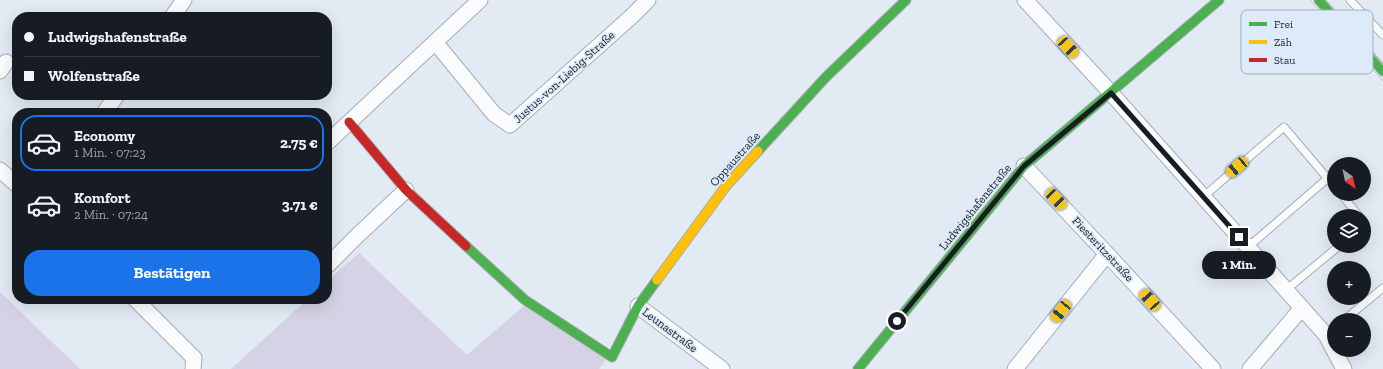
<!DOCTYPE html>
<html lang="de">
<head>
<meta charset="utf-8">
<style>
	:root { --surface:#171b24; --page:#242831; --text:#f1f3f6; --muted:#9ea1a6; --line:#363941; --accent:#1a73e8 }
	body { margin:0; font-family:"Zilla Slab",serif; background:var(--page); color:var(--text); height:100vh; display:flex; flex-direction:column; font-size:15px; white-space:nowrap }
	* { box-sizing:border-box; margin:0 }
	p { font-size:13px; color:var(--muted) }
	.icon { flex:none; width:22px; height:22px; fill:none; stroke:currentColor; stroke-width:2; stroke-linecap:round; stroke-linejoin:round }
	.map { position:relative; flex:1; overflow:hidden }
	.side { position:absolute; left:12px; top:108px; width:320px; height:196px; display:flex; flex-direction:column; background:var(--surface); border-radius:16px; box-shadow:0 4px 16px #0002 }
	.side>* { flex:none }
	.guide { position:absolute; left:12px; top:12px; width:320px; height:88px; border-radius:16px; box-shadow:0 4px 16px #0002; display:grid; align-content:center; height:88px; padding:0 12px; background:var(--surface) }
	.needle { width:26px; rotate:147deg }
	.buttons { position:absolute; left:1327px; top:157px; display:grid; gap:8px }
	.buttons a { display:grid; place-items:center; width:44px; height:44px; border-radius:50%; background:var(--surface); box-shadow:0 4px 16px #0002; font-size:20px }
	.end { position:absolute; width:18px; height:18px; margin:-9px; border:5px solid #191e24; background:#fff; box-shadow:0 0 0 2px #fff }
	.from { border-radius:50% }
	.bubble { position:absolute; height:28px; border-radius:14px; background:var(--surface); box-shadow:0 4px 16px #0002; font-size:13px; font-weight:700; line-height:28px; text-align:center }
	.car { position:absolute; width:12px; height:24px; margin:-12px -6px; border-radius:5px; box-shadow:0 0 3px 1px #0007; background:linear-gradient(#f5c518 24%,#345 0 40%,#f5c518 0 76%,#345 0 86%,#f5c518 0) }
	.guide b { display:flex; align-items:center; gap:14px; height:38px; font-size:15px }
	.guide b+b { border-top:1px solid var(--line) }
	.guide i { width:10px; height:10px; background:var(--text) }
	ul { padding:7px 0 0; list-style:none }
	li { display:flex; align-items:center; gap:12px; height:56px; margin:0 8px 6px; padding:0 4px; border:2px solid transparent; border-radius:16px }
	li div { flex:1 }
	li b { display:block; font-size:15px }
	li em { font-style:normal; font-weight:700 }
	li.on { border-color:var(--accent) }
	li>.icon { width:36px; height:36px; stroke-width:1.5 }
	.action { display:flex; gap:8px; margin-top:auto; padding:8px 12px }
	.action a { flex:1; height:46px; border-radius:16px; background:var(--accent); color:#fff; font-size:16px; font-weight:700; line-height:46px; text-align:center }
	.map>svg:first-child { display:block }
	.green { fill:#d5d2e5 }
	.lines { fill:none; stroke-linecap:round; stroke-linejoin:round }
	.lane-casing { stroke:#a7adb4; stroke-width:9 }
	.street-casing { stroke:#a7adb4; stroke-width:17 }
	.fast-casing { stroke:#a7adb4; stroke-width:11 }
	.slow-casing { stroke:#a7adb4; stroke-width:11 }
	.jam-casing { stroke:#a7adb4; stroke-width:11 }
	.lane { stroke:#fbfcfd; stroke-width:7 }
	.street { stroke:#fbfcfd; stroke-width:15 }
	.fast { stroke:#4caf50; stroke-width:9 }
	.slow { stroke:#ffc107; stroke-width:9 }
	.jam { stroke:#c62828; stroke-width:9 }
	.tram { stroke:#c8cbcd; stroke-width:1 }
	.route { stroke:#191e24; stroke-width:5 }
	.labels { text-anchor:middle; stroke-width:3.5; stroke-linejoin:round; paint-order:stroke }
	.street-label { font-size:12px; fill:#191e24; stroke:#dceaf9 }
	.key { fill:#dceaf9; stroke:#a2adb9; stroke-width:1 }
	.key-label { font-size:11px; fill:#191e24 }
</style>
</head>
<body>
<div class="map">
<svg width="1383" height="369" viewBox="0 0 1383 369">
	<rect width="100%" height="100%" fill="#e2eaf3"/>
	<!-- green -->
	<g class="green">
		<path d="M359,253L467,355L524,306L606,359L599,369H231L308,299H327V281Z"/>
		<path d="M0,292L80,369H0Z"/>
	</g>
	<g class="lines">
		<!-- lane casing -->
		<g class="lane-casing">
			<g id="lane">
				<path d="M1350,0L1383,35"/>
				<path d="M1341,194L1359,216"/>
				<path d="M1203,197L1284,127L1334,186"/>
				<path d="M1364,222L1365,224L1364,225"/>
				<path d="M1248,247L1328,178"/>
				<path d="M1286,290L1339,246"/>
				<path d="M1344,320L1383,288"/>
				<path d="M1326,335L1334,329"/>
			</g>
		</g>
		<!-- street casing -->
		<g class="street-casing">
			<g id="street">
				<path d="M1025,0L1111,93L1326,335L1344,369"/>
				<path d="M172,17L184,0"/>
				<path d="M435,42L494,114L510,125L632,16L648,0"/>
				<path d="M0,71L6,62"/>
				<path d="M104,113L117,95"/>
				<path d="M327,143L480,0"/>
				<path d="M1024,166L1107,254L1213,369"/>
				<path d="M0,170L17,185"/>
				<path d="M327,266L357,236L406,190"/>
				<path d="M135,299L194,358L193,369"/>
				<path d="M638,306L722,369"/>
				<path d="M1015,369L1107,254"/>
				<path d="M1250,369L1302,308"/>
			</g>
		</g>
		<!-- fast casing -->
		<g class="fast-casing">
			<g id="fast">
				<path d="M1319,0L1383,71"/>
				<path d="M758,151L826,77L906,0"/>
				<path d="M466,246L525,300L612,357L638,306L657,280"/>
				<path d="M858,369L1024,166L1219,0"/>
			</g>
		</g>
		<!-- slow casing -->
		<g class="slow-casing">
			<path id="slow" d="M657,280L726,186L758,151"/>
		</g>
		<!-- jam casing -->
		<g class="jam-casing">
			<path id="jam" d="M349,122L406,190L466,246"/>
		</g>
		<!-- lane -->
		<use href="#lane" class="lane"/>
		<!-- street -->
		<use href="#street" class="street"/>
		<!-- fast -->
		<use href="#fast" class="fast"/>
		<!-- slow -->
		<use href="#slow" class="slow"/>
		<!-- jam -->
		<use href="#jam" class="jam"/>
		<!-- tram -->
		<g class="tram">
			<path d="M1310,0L1383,81"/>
			<path d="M1325,0L1383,65"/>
		</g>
	</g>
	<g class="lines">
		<!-- route -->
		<path class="route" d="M897,321L1024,166L1111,93L1239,237"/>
	</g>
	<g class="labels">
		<!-- street labels -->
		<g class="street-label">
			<text transform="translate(564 77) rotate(-42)" y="4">Justus-von-Liebig-Straße</text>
			<text transform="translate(735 159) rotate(-48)" y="4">Oppaustraße</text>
			<text transform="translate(975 207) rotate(-51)" y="4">Ludwigshafenstraße</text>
			<text transform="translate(1103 249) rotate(47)" y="4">Piesteritzstraße</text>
			<text transform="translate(670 330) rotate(37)" y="4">Leunastraße</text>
		</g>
	</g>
	<!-- legend -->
	<rect x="1241" y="10" width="132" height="64" rx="6" class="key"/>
	<rect x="1249" y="22" width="18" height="4" fill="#4caf50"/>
	<rect x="1249" y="40" width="18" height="4" fill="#ffc107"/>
	<rect x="1249" y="58" width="18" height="4" fill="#c62828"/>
	<g class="key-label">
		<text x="1274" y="28">Frei</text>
		<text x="1274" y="46">Zäh</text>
		<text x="1274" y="64">Stau</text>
	</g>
</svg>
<div class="buttons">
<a><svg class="needle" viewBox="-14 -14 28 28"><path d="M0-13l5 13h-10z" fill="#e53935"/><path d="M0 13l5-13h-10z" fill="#9ea1a6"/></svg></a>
<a><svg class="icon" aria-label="layers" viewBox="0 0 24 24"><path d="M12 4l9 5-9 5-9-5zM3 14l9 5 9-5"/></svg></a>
<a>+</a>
<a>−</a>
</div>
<i class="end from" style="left:897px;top:321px"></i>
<i class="end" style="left:1239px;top:237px"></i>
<div class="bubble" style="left:1202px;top:251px;width:74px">1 Min.</div>
<i class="car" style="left:1068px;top:47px;rotate:137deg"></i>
<i class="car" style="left:1237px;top:167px;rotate:230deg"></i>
<i class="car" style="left:1056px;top:199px;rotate:136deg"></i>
<i class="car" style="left:1150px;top:300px;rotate:318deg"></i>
<i class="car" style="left:1061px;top:311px;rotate:219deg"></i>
<div class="guide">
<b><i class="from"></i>Ludwigshafenstraße</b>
<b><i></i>Wolfenstraße</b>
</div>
<section class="side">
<ul>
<li class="on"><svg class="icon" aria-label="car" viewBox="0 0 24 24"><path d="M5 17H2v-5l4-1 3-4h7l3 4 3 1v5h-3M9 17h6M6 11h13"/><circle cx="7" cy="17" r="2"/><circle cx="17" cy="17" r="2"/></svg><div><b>Economy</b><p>1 Min. · 07:23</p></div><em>2.75 €</em></li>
<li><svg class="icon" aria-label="car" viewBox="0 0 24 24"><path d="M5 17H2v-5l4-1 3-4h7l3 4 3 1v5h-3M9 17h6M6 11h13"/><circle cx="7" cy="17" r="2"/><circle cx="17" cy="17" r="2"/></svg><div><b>Komfort</b><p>2 Min. · 07:24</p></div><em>3.71 €</em></li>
</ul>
<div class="action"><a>Bestätigen</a></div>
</section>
</div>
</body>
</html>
